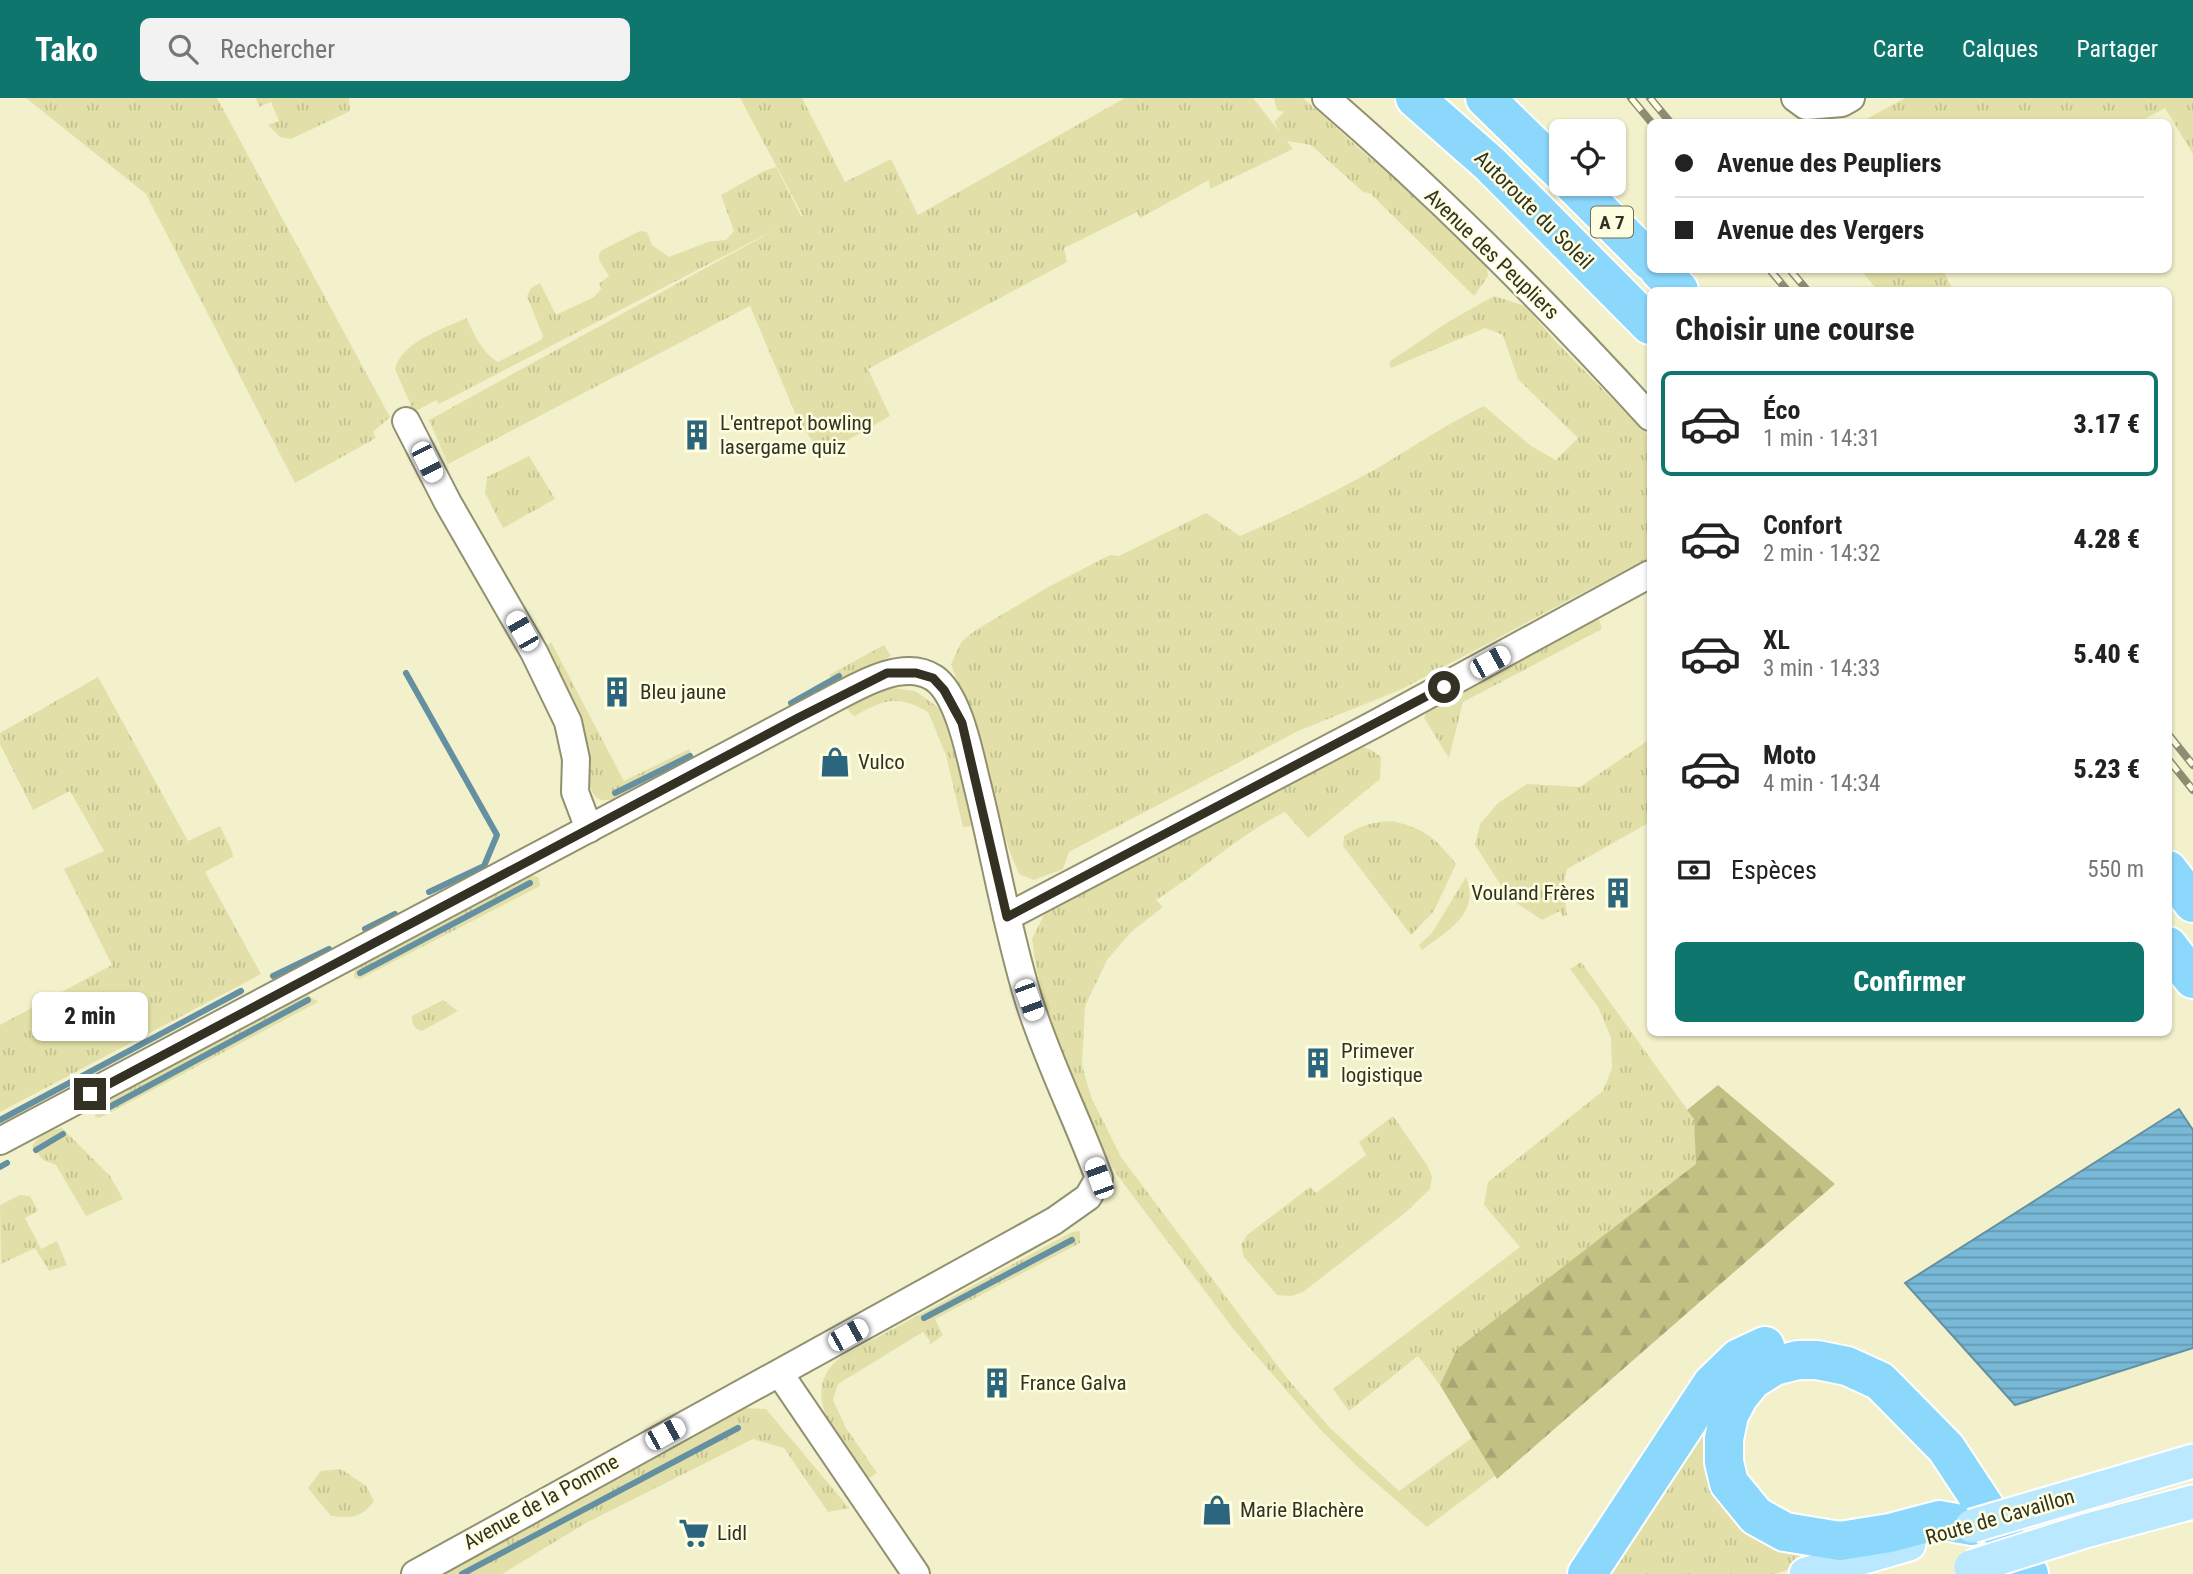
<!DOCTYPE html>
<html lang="fr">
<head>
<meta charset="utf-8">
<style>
	:root { --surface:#fff; --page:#f2f2f2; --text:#222; --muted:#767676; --line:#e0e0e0; --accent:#0f766e }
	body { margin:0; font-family:"Roboto Condensed",sans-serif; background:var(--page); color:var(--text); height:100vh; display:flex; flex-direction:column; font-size:26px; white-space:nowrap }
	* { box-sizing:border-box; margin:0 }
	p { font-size:23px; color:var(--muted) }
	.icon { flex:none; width:38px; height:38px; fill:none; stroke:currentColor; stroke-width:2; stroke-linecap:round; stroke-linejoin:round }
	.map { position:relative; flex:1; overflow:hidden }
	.sheet { position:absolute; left:1647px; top:189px; width:525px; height:749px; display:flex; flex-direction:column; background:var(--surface); border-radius:10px; box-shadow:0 2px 5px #0004 }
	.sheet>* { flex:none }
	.banner { position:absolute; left:1647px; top:21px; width:525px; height:154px; border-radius:10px; box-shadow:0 2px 5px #0004; display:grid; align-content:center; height:154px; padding:0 28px; background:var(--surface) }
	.controls { position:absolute; left:1549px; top:21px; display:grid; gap:14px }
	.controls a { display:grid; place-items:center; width:77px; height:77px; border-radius:10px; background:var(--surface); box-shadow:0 2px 5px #0004; font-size:35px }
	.end { position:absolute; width:32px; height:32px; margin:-16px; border:9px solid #323123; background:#fff; box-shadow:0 0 0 4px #fff }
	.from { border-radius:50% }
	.bubble { position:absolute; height:49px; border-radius:10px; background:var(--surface); box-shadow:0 2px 5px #0004; font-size:23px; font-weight:800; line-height:49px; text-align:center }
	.car { position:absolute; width:21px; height:42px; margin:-21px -10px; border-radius:9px; box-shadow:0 0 5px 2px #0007; background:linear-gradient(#fff 24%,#345 0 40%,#fff 0 76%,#345 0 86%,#fff 0) }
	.banner b { display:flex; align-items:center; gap:24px; height:66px; font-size:26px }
	.banner b+b { border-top:2px solid var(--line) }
	.banner i { width:18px; height:18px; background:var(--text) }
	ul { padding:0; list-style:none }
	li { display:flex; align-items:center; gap:21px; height:105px; margin:0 14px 10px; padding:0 14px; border:4px solid transparent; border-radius:10px }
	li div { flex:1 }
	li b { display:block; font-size:26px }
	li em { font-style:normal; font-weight:800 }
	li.on { border-color:var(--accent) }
	li>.icon { width:63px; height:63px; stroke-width:1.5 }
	h2 { padding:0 28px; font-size:32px; line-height:84px }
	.pay { display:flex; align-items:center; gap:18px; height:77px; padding:0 28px; font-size:26px }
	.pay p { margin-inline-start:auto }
	.button { display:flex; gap:14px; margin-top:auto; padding:14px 28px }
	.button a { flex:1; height:80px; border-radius:10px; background:var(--accent); color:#fff; font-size:28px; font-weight:800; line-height:80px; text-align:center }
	header { display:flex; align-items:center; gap:42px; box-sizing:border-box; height:98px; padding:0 35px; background:var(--accent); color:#fff }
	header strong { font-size:33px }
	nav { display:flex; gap:38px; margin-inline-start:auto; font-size:24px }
	.search { width:490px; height:63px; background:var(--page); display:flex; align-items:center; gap:18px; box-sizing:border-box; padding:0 24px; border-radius:10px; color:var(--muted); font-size:26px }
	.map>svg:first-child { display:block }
	.grass { fill:url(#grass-tufts) }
	.forest { fill:url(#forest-firs) }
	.water { fill:url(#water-rules); stroke:#6490a2; stroke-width:2 }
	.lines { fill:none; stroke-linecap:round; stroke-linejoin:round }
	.stream { stroke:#6490a2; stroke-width:6 }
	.minor-casing { stroke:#92916f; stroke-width:30 }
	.major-casing { stroke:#fff; stroke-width:37 }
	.highway-casing { stroke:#fff; stroke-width:42 }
	.minor { stroke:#fff; stroke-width:26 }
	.major { stroke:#bae8fe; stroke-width:33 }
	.highway { stroke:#8cd8fd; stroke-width:38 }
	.rail-casing { stroke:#8e8d74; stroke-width:8 }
	.rail { stroke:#fefee0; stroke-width:5; stroke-dasharray:16; stroke-linecap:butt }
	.major-bridge-casing { stroke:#fff; stroke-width:37; stroke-linecap:butt }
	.major-bridge { stroke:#bae8fe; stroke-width:33 }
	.route { stroke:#323123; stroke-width:9 }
	.labels { text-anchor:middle; stroke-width:5; stroke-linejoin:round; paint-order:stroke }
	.shield { fill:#fefee0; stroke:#6f6e5c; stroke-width:2 }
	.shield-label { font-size:19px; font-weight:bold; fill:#323123 }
	.street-label { font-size:21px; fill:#323123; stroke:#fefee0 }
	.poi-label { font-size:21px; fill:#323123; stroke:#fefee0; text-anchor:start }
</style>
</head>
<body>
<header>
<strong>Tako</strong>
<div class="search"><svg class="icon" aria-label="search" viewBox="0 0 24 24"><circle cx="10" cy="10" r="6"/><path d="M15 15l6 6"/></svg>Rechercher</div>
<nav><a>Carte</a><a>Calques</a><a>Partager</a></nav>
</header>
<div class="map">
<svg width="2193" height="1476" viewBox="0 0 2193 1476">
	<defs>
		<pattern id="grass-tufts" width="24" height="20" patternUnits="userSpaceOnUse" patternTransform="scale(1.75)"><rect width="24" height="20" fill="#e2e0a8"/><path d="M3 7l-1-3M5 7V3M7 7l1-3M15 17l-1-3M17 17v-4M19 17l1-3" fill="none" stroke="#c2c190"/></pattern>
		<pattern id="forest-firs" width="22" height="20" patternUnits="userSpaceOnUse" patternTransform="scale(1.75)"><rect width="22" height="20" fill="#c3c084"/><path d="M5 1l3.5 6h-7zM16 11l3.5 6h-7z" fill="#a8a572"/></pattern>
		<pattern id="water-rules" width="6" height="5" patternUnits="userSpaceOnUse" patternTransform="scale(1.75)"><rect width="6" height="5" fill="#79b9d8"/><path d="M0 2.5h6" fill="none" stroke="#6497af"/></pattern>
	</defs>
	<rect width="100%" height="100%" fill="#f2f1cc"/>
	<!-- grass -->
	<g class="grass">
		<path d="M26,0H217L390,319L373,334L376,340L295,385L146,96Z"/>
		<path d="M256,0H349L350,13L291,41L280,39L268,27L279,23L271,4L259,9Z"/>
		<path d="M740,0H802L845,84L891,61L918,117L1125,0H1253L1280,34L1274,24L1284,14L1277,12L1274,0H1303L1370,60L1398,81L1475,155L1487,170L1488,178L1474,198L1370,95L1363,94L1311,47L1287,43L1293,51L1210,91L1209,82L1140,120L1137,114L1064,150L1067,164L868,271L890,318L822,357L798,322L750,208L448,366L429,322L782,128L439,306L436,302L414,314L395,271C402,243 442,232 466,220C474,235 482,255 498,264L541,242L543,238L527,198L531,190L540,185L556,217L594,199L601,191L599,186L609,178L599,162V156L602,152L640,133L647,134L652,147L669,159L708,144L726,142L734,133L721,97L764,73L776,69L801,118H803Z"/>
		<path d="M1905,0H2193V56L2165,10L2139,24H1861Z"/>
		<path d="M1861,172H1943L1953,192H1877Z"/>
		<path d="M1494,198L1525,208L1559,247L1650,339V459L1400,592L1298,633L1069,754L1063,771L1034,782L1019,776L1008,749L980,648L951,566L962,543L976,532L1050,488L1110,457L1119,458L1206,415L1240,438C1287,418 1332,395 1376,371C1412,350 1446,326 1484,308L1531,348L1556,362L1578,340L1518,281L1503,237L1485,230L1391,270L1389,264L1448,224Z"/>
		<path d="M529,358L555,401L503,430L485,395L487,379Z"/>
		<path d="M1598,518L1602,531L1463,604L1449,660L1424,620L1427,612Z"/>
		<path d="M551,544L624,683L689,651L696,665C677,674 615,712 597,700C584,690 591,662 588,648C582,617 559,579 544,551Z"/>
		<path d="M884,547L891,558L836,586L829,577Z"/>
		<path d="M98,579L188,743L220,728L232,753L233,759L205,774L261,876L0,1014V927L112,867L64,771L104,753L103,751L70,693L33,712L0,646V635Z"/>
		<path d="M892,590L915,593L945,614L977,723L973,728L963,729L946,657L928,614C897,596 884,602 854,618L846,610L875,593Z"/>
		<path d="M1650,641V724L1567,771L1563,788L1567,817L1563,819L1560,813L1542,822L1509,800L1475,747L1480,726L1498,705L1527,686L1580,689Z"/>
		<path d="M1360,648L1371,652L1381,659L1380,681L1308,740L1285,714C1238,737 1200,775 1156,802L1163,809L1131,834L1107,862L1085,908L1082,967L1091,999L1121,1059L1286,1279L1331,1331L1399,1393L1472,1340L1495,1378L1427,1429L1360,1371L1319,1330L1235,1233L1118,1078L1098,1042L1052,929L1037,875L1032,841L1044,817L1070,801L1163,754Z"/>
		<path d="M1392,723C1426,731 1435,740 1456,766L1434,813L1411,837L1343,748L1344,738C1360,727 1374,724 1392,723Z"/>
		<path d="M525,777L536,778L539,780L540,788L360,881L354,880L355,871L360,866Z"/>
		<path d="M1466,779C1481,816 1447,833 1422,852L1419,847L1432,835Z"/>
		<path d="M1581,864L1694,1021L1697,1066L1595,1146L1457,1251L1440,1287L1418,1258L1349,1313L1333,1291L1520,1149L1484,1107L1488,1084L1603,993L1612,970L1611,939L1598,909L1570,871Z"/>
		<path d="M307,896L318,904L100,1020L95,1019L96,1009L101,1003Z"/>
		<path d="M443,902L458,913L422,933C414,931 412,926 412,918Z"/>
		<path d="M1393,1018L1427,1067L1432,1078L1430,1091L1406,1114L1303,1194L1291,1198L1277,1197L1244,1159L1241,1147L1247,1137L1310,1089L1316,1095L1366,1057L1359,1044Z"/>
		<path d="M62,1030L110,1078L123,1101L86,1118L56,1067L43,1062L32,1048C40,1037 48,1032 62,1030Z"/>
		<path d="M20,1097L30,1098L38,1113L25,1120L41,1151L57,1143L67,1167L49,1173L35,1150L1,1166L0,1107Z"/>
		<path d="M1080,1133V1145L935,1221L943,1237L929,1247L930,1243L923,1234L838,1286L833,1302L846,1330L877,1375L866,1382C843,1346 794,1295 841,1259L1072,1134Z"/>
		<path d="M1731,1285L1712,1372L1833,1458L1775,1476H1602Z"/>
		<path d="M745,1310L766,1311L849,1410L828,1414L784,1350L753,1341L586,1425L502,1476H434Z"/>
		<path d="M341,1371L366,1388L374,1403C362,1420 351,1420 331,1418L308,1390L321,1373Z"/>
	</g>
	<!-- forest -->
	<path class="forest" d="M1718,987L1835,1086L1497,1381L1440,1287L1457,1251L1696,1066L1694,1021L1687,1012Z"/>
	<!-- water -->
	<path class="water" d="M2179,1011L2193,1032V1250L2015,1307L1905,1185Z"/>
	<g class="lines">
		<!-- stream -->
		<g class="stream">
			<path d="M406,575L497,737L484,768L429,794"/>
			<path d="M791,605L839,578"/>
			<path d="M615,695L690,658"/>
			<path d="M365,831L395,816"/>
			<path d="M360,875L530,785"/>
			<path d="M273,878L329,851"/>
			<path d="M102,1013L308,902"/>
			<path d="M0,1022L241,893"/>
			<path d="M36,1052L63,1036"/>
			<path d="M0,1069L7,1065"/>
			<path d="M924,1220L1072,1142"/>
			<path d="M462,1476L738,1330"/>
		</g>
		<!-- minor casing -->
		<g class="minor-casing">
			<g id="minor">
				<path d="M1326,0C1441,99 1548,207 1650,319"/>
				<path d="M1795,0L1806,8L1842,5L1851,0"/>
				<path d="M406,323L448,405L534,554L568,624L576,661L575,694L589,731"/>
				<path d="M1007,819L1375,626L1650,476"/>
				<path d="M0,1043L820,608C850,593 901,558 934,580C959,597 970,658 977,686C995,758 1007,832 1029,903C1048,964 1077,1020 1099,1080L1088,1099L1054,1123L415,1476"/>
				<path d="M780,1276L916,1476"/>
			</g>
		</g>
		<!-- major casing -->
		<g class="major-casing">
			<g id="major">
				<path d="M2064,1401L2193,1363"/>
				<path d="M2085,1433L2193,1404"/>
				<path d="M1806,1476L1909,1446"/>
			</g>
		</g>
		<!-- highway casing -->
		<g class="highway-casing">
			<g id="highway">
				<path d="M1415,0L1490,66L1650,227"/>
				<path d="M1485,0L1561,74"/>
				<path d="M1573,86L1650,163"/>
				<path d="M1659,172L1679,192"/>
				<path d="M2168,772L2193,805"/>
				<path d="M2168,848L2193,881"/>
				<path d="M1972,1428L1939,1422L1890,1435L1840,1443L1785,1434L1756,1418L1729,1385L1724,1364V1341L1729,1317L1739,1298L1752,1282L1774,1268L1798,1262H1817L1847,1268L1880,1283L1946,1350L2029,1476"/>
				<path d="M1587,1476L1712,1286L1739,1260L1765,1248"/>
			</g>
		</g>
		<!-- minor -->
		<use href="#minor" class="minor"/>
		<!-- major -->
		<use href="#major" class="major"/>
		<!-- highway -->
		<use href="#highway" class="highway"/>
		<!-- rail casing -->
		<g class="rail-casing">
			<g id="rail">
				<path d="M1631,0L1651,24"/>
				<path d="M1650,0L1670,24"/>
				<path d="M1770,172L1787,192"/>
				<path d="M1790,172L1807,192"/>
				<path d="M2168,636L2193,667"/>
				<path d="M2168,661L2193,692"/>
			</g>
		</g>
		<!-- rail -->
		<use href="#rail" class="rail"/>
		<!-- major-bridge casing -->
		<g class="major-bridge-casing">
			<g id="major-bridge">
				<path d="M1972,1428L2064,1401"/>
				<path d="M1971,1469L2085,1433"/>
			</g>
		</g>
		<!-- major-bridge -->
		<use href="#major-bridge" class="major-bridge"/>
	</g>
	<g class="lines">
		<!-- route -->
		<path class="route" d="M90,996L798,620L887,575H916L933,580L944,592L962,625L1007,819L1444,589"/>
	</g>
	<!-- icons -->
	<defs>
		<g id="building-bare" transform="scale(2.415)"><path d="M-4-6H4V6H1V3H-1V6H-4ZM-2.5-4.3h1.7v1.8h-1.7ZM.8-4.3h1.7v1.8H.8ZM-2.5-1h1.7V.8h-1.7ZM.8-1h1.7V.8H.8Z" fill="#2c657e" stroke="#fefee0" stroke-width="2.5" paint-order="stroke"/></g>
		<g id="shop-bare" transform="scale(2.415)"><path d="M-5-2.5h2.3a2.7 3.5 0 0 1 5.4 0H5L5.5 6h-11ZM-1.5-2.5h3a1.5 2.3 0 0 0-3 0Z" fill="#2c657e" stroke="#fefee0" stroke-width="2.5" paint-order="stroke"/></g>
		<g id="supermarket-bare" transform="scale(2.415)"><path d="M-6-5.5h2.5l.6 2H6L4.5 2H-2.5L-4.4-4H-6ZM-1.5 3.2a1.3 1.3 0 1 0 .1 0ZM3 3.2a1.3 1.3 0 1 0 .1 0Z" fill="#2c657e" stroke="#fefee0" stroke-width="2.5" paint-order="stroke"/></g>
	</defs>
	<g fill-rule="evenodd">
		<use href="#building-bare" x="697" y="337"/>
		<use href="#building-bare" x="617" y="594"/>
		<use href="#shop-bare" x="835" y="664"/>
		<use href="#building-bare" x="1618" y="795"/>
		<use href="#building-bare" x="1318" y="965"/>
		<use href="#building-bare" x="997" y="1285"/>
		<use href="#shop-bare" x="1217" y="1412"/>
		<use href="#supermarket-bare" x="694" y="1435"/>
	</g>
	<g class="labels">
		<!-- shield labels -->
		<rect class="shield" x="1591" y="108.5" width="42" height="31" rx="5"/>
		<g class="shield-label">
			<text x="1612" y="131">A 7</text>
		</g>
		<!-- street labels -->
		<g class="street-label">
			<text transform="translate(1534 112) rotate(45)" y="7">Autoroute du Soleil</text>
			<text transform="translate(1492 156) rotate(44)" y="7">Avenue des Peupliers</text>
			<text transform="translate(541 1404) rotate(-29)" y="7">Avenue de la Pomme</text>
			<text transform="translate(2000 1419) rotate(-16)" y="7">Route de Cavaillon</text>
		</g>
		<!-- poi labels -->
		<g class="poi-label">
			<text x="720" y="332">L'entrepot bowling<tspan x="720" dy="24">lasergame quiz</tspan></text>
			<text x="640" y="601">Bleu jaune</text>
			<text x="858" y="671">Vulco</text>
			<text x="1595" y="802" text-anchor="end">Vouland Frères</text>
			<text x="1341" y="960">Primever<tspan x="1341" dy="24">logistique</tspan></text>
			<text x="1020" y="1292">France Galva</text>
			<text x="1240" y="1419">Marie Blachère</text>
			<text x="717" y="1442">Lidl</text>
		</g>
	</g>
</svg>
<div class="controls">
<a><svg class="icon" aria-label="locate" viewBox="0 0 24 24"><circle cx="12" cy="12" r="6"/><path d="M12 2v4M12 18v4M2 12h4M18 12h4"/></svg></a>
</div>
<i class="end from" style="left:1444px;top:589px"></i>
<i class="end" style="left:90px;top:996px"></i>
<div class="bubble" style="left:32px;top:894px;width:116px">2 min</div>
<i class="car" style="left:427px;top:364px;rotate:153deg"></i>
<i class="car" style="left:522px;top:533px;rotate:330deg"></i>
<i class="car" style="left:1490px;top:564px;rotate:61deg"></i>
<i class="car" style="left:1029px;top:902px;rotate:160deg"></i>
<i class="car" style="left:1099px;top:1080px;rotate:340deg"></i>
<i class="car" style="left:848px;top:1237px;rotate:61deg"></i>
<i class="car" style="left:665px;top:1336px;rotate:61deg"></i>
<div class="banner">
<b><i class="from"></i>Avenue des Peupliers</b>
<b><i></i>Avenue des Vergers</b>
</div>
<section class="sheet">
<h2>Choisir une course</h2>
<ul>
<li class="on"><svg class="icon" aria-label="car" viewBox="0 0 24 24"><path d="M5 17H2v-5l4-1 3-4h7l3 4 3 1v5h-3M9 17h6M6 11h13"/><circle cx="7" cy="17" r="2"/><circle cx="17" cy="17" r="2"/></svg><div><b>Éco</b><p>1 min · 14:31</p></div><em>3.17 €</em></li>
<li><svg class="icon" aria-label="car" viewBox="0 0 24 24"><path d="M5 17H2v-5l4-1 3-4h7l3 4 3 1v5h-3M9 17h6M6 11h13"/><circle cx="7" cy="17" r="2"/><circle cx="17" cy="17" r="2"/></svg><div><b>Confort</b><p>2 min · 14:32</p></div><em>4.28 €</em></li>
<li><svg class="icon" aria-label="car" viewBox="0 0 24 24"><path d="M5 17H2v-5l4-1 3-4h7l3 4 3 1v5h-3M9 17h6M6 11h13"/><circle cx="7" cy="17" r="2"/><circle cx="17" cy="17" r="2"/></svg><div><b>XL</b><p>3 min · 14:33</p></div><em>5.40 €</em></li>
<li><svg class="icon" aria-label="car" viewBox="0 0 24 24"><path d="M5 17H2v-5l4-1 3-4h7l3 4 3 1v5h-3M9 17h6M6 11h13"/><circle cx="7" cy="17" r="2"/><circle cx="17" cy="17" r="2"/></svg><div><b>Moto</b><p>4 min · 14:34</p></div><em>5.23 €</em></li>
</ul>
<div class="pay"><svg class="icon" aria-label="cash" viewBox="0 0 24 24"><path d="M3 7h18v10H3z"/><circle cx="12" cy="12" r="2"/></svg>Espèces<p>550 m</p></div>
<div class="button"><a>Confirmer</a></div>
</section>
</div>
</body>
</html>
